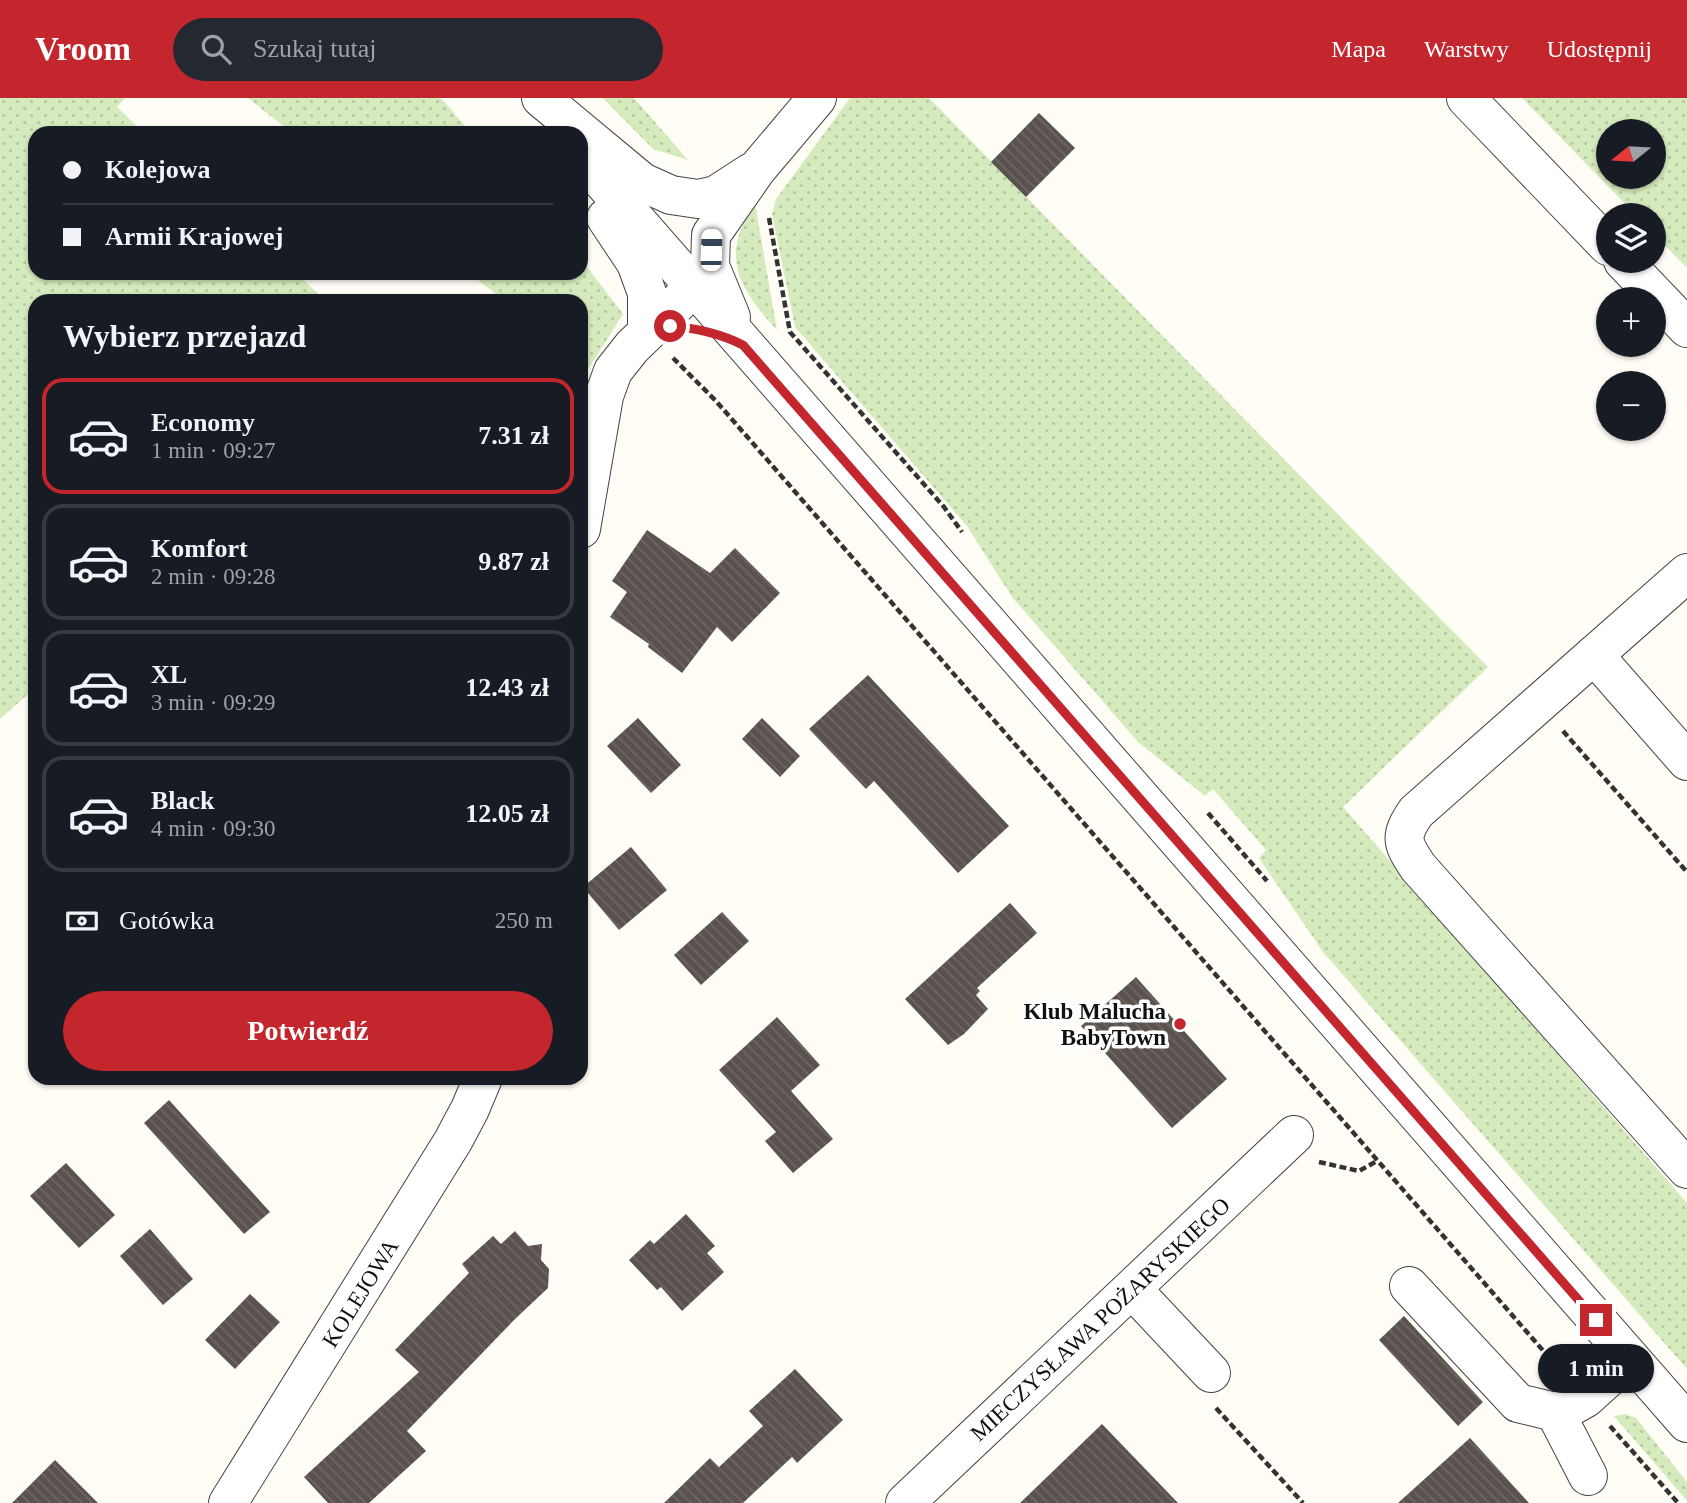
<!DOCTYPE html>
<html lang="pl">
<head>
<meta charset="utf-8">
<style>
	:root { --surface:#171b24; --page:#242831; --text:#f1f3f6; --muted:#9ea1a6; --line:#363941; --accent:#c4262e }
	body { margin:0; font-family:Georgia,serif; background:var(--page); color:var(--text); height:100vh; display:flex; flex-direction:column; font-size:26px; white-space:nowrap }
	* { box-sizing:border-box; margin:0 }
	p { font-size:23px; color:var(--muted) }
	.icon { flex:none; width:38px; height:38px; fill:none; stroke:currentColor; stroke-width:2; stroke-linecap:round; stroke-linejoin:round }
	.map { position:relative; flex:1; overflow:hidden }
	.panel { position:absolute; left:28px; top:196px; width:560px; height:791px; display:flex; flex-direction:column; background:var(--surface); border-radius:21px; box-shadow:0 2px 5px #0004 }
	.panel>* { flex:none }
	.guide { position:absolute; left:28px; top:28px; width:560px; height:154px; border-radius:21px; box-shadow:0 2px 5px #0004; display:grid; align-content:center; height:154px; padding:0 35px; background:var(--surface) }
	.needle { width:46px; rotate:252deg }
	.fabs { position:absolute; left:1596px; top:21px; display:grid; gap:14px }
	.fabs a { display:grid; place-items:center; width:70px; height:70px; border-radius:50%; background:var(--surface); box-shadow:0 2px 5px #0004; font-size:35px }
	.end { position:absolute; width:32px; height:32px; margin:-16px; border:9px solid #c4262e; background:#fff; box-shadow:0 0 0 4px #fff }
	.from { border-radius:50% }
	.bubble { position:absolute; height:49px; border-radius:24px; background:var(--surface); box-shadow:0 2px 5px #0004; font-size:23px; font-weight:700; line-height:49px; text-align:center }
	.car { position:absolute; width:21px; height:42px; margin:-21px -10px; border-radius:9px; box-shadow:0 0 5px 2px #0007; background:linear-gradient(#fff 24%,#345 0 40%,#fff 0 76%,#345 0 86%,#fff 0) }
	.guide b { display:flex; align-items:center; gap:24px; height:66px; font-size:26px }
	.guide b+b { border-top:2px solid var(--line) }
	.guide i { width:18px; height:18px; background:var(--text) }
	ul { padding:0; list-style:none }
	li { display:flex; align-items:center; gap:21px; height:116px; margin:0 14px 10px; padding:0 21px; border:4px solid var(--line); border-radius:21px }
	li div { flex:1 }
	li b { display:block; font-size:26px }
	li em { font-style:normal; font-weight:700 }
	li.active { border-color:var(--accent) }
	li>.icon { width:63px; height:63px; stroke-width:1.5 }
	h2 { padding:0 35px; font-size:32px; line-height:84px }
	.pay { display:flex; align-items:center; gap:18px; height:77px; padding:0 35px; font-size:26px }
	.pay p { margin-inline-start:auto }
	.button { display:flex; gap:14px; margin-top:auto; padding:14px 35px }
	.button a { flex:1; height:80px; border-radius:42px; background:var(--accent); color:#fff; font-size:28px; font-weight:700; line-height:80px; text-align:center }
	header { display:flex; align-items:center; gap:42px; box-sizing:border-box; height:98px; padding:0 35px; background:var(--accent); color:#fff }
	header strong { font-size:33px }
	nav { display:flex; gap:38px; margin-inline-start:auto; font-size:24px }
	.search { width:490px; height:63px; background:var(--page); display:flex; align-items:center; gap:18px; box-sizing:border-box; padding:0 24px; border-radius:38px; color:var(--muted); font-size:26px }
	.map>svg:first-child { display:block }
	.green { fill:url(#green-dots); fill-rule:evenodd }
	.building { fill:url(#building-back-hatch) }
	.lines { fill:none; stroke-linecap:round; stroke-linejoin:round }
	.minor-casing { stroke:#444; stroke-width:40 }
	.path { stroke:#333; stroke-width:4.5; stroke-dasharray:7 3.5; stroke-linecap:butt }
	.minor { stroke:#fff; stroke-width:38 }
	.route { stroke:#c4262e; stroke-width:9 }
	.poi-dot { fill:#c4262e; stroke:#fff; stroke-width:2.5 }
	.labels { text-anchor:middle; stroke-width:7; stroke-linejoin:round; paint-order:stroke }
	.poi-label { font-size:23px; font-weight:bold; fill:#111; stroke:#fff; text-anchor:end }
	.street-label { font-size:23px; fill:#111; stroke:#fff }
</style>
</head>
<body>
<header>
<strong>Vroom</strong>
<div class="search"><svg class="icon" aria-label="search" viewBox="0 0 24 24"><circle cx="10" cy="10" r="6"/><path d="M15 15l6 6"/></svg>Szukaj tutaj</div>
<nav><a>Mapa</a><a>Warstwy</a><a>Udostępnij</a></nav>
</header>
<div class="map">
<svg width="1687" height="1405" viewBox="0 0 1687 1405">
	<defs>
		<pattern id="green-dots" width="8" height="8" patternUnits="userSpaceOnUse" patternTransform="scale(1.75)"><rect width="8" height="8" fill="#d5ebbd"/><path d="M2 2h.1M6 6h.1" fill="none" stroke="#b6c8a1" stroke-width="1.8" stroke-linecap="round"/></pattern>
		<pattern id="building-back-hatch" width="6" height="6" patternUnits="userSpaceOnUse" patternTransform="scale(1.75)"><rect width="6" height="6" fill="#5a524d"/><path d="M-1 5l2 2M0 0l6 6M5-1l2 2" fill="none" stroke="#6d6662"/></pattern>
	</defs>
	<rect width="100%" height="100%" fill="#fffdf5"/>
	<!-- green -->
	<g class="green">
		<path d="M0,0H125L117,9L144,35H35V175H296L326,203H35V590L0,621Z"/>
		<path d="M248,0H441L471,35H292Z"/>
		<path d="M603,0H634L688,62L653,51Z"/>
		<path d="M850,0H929L1488,569L1343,709L1687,1105V1271L1323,854L1259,760L1266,752L1213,691L1205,698L1138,644L1012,499L967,428L795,229L772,116L776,101Z"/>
		<path d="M1522,0H1687V170L1654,136V117H1636ZM1654,33V79H1608V33Z"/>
		<path d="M755,106L777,232C738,190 719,157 755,106Z"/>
		<path d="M581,161L623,216L589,270L581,263V203H505L469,175H581Z"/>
		<path d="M1625,1316L1636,1320L1687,1384V1403L1614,1318Z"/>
	</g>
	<!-- building -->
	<g class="building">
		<path d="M1039,15L1075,50L1026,99L991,64Z"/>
		<path d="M647,432L710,475L735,450L780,495L732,544L717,529L682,575L648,549L649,546L610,519L627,494L612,483Z"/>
		<path d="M868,577L1009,728L958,775L874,683L866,691L809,631Z"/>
		<path d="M638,620L681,667L651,695L607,648Z"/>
		<path d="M762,620L800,658L780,679L742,641Z"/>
		<path d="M631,749L667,792L619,832L583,789Z"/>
		<path d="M1010,805L1037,835L977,890L980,893L976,897L988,911L964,936L948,947L905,901Z"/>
		<path d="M722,814L749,843L701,887L674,857Z"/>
		<path d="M1136,879L1227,981L1172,1030L1081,928Z"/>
		<path d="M777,919L820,967L791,993L833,1041L793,1075L765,1043L776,1034L719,972Z"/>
		<path d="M169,1002L270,1114L244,1136L144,1025Z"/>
		<path d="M66,1065L115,1117L79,1150L30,1098Z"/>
		<path d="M686,1116L715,1148L707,1155L724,1174L682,1213L661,1189L657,1192L629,1162L650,1142L654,1146Z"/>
		<path d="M150,1131L193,1181L163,1207L120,1158Z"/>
		<path d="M515,1133L528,1148L542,1146L541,1162L549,1171L548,1190L514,1222L407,1333L426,1353L369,1405H328L304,1379L419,1274L395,1252L469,1175L462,1166L493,1138L501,1146Z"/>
		<path d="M250,1196L280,1224L235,1271L205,1242Z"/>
		<path d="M1404,1218L1483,1304L1458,1328L1379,1242Z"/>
		<path d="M795,1271L843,1322L797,1365L792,1359L743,1405H664L710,1360L719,1369L763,1328L749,1313Z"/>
		<path d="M1102,1326L1178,1405H1020Z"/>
		<path d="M1470,1340L1529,1405H1398Z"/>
		<path d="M55,1362L98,1405H12Z"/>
	</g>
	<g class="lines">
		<!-- minor casing -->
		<g class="minor-casing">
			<g id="minor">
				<path d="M541,0L642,84L671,97L698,101L716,97L750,75"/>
				<path d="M1466,0L1608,148"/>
				<path d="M581,59L1687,1325"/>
				<path d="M606,120L636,165L647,195V233"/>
				<path d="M1623,163L1687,230"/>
				<path d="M731,219L710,168L711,137L757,71L817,0"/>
				<path d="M581,431L604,298L613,273L632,249L693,190"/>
				<path d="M1687,475L1416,714C1399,739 1402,745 1418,769L1687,1071"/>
				<path d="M1594,557L1687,663"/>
				<path d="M1409,1188L1518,1305L1555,1314L1570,1309L1586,1300L1630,1260"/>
				<path d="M1132,1191L1211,1275"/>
				<path d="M1555,1314L1588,1378"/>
				<path d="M228,1405L453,1043L470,1011L483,980"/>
				<path d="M905,1405L1294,1037"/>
			</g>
		</g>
		<!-- path -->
		<g class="path">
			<path d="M769,120L790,234L944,409L962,434"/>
			<path d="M673,260L716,303L1560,1272"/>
			<path d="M1563,633L1687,774"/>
			<path d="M1208,715L1267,783"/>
			<path d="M1319,1064L1359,1073L1377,1063"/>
			<path d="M1216,1310L1303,1405"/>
			<path d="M1610,1328L1678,1405"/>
		</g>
		<!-- minor -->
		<use href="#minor" class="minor"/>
	</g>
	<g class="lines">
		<!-- route -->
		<path class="route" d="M670,228C696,230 719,235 743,247L1596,1222"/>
	</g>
	<!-- markers -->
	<circle class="poi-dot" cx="1180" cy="926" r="7"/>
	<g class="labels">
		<!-- poi labels -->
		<g class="poi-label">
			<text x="1166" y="921">Klub Malucha<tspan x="1166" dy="26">BabyTown</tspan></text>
		</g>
		<!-- street labels -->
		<g class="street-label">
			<text transform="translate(360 1195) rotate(-58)" y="8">KOLEJOWA</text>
			<text transform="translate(1100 1221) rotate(-43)" y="8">MIECZYSŁAWA POŻARYSKIEGO</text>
		</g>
	</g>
</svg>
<div class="fabs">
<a><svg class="needle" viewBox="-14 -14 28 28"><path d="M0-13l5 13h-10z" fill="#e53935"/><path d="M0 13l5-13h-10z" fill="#9ea1a6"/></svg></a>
<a><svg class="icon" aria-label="layers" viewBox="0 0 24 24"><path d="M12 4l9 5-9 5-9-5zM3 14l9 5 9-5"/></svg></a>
<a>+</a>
<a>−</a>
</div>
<i class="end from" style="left:670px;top:228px"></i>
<i class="end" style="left:1596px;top:1222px"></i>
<div class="bubble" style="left:1538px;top:1246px;width:116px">1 min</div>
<i class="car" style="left:711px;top:152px;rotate:2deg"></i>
<div class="guide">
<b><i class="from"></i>Kolejowa</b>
<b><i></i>Armii Krajowej</b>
</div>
<section class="panel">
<h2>Wybierz przejazd</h2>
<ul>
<li class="active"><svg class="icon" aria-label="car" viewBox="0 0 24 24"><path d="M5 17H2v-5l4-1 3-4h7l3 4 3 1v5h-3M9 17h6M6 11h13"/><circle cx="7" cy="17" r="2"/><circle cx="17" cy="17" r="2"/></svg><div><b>Economy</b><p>1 min · 09:27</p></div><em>7.31 zł</em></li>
<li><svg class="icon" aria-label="car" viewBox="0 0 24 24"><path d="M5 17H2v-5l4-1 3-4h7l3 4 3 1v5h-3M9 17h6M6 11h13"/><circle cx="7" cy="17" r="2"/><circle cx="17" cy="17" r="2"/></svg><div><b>Komfort</b><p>2 min · 09:28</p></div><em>9.87 zł</em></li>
<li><svg class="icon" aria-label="car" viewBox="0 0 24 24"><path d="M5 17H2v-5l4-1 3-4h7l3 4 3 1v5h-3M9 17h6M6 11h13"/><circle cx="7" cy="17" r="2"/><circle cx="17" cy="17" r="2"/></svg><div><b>XL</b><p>3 min · 09:29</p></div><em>12.43 zł</em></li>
<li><svg class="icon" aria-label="car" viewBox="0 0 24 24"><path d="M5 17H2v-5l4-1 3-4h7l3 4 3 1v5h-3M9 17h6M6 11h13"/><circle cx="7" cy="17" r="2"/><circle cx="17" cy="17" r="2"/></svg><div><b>Black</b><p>4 min · 09:30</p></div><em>12.05 zł</em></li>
</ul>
<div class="pay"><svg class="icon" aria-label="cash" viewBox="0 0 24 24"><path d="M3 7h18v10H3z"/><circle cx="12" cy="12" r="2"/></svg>Gotówka<p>250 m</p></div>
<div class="button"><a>Potwierdź</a></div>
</section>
</div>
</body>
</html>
